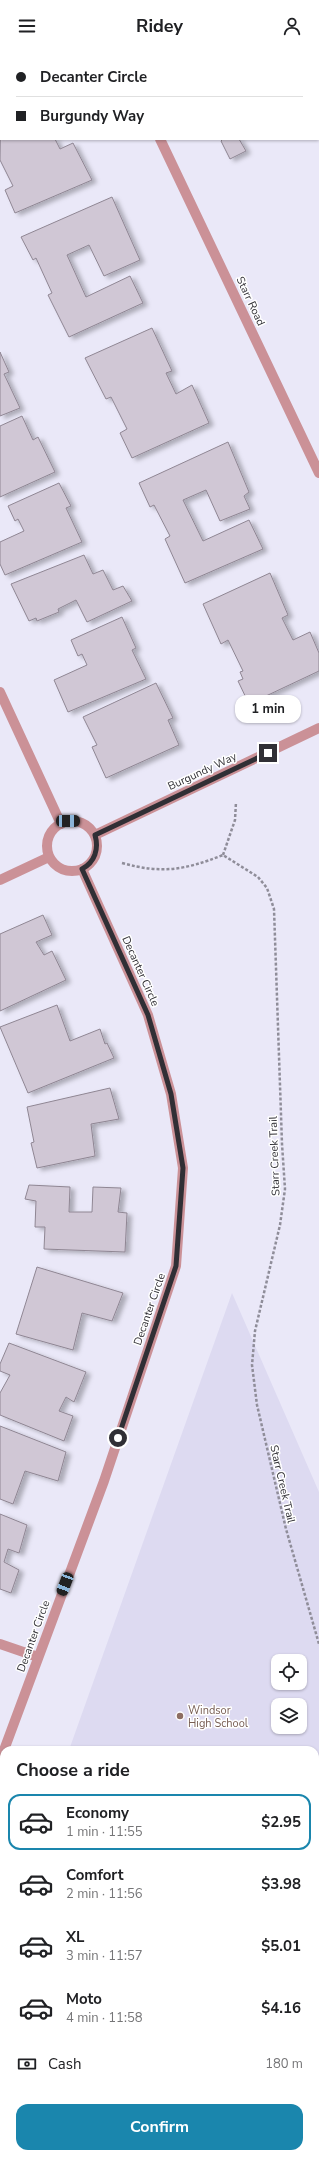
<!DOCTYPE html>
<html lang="en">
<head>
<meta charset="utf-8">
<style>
	:root { --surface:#fff; --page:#f2f2f2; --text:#202124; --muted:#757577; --line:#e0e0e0; --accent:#1a86ad }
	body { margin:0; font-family:"Nunito Sans",sans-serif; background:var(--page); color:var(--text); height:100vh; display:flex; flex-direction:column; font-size:15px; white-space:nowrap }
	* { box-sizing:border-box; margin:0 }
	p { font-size:13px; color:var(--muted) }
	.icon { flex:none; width:22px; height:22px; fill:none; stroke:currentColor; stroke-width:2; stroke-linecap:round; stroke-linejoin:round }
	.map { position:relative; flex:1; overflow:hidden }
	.drawer { position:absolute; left:0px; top:1694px; width:319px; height:412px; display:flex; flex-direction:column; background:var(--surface); border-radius:12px 12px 0 0; box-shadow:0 1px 3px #0004 }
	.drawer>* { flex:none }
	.banner { position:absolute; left:0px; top:0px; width:319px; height:88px; box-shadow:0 1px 3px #0004; display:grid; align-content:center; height:88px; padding:0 16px; background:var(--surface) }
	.buttons { position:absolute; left:271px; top:1602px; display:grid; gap:8px }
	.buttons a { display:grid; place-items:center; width:36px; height:36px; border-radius:8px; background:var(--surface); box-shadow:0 1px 3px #0004; font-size:20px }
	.end { position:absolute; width:18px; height:18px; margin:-9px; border:5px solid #302f35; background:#fff; box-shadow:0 0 0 2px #fff }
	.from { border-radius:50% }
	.bubble { position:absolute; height:28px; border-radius:12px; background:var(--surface); box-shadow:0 1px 3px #0004; font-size:13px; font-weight:700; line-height:28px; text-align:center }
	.car { position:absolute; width:12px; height:24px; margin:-12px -6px; border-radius:5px; box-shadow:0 0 3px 1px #0007; background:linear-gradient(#222 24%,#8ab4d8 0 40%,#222 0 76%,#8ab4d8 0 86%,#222 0) }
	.banner b { display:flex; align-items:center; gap:14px; height:38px; font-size:15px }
	.banner b+b { border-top:1px solid var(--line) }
	.banner i { width:10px; height:10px; background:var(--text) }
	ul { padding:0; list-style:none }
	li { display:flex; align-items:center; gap:12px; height:56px; margin:0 8px 6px; padding:0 8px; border:2px solid transparent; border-radius:12px }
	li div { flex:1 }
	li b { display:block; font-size:15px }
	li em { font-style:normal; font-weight:700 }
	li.active { border-color:var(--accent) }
	li>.icon { width:36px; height:36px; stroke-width:1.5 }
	h2 { padding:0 16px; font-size:18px; line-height:48px }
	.pay { display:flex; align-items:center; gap:10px; height:44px; padding:0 16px; font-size:15px }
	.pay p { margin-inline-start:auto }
	.button { display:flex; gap:8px; margin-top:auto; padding:8px 16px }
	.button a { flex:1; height:46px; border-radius:12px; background:var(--accent); color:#fff; font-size:16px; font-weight:700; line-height:46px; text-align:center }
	header { display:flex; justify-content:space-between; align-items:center; height:52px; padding:0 16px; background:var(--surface); font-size:18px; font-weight:700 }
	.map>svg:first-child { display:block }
	.built { fill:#dddaf1; fill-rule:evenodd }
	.building { fill:#d0c7d5; stroke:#8f8693; filter:url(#shadow) }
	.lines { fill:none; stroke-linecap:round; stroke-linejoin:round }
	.path { stroke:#8f8d99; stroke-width:2.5; stroke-dasharray:3 2; stroke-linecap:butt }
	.minor { stroke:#cb9197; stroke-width:10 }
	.route { stroke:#302f35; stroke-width:5 }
	.education-dot { fill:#8d6e63; stroke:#fff; stroke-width:1.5 }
	.labels { text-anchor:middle; stroke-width:3; stroke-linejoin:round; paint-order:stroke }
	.street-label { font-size:11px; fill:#302f35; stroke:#fff }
	.education-label { font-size:11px; fill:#785e54; stroke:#fff; text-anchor:start }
</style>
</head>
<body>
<header><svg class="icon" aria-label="menu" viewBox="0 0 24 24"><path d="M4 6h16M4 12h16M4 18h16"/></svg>Ridey<svg class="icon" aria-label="person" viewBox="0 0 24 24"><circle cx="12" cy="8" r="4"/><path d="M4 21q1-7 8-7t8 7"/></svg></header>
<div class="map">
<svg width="319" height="2106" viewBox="0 0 319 2106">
	<defs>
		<filter id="shadow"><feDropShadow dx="4.5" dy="2.5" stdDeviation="2" flood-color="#0004"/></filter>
	</defs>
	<rect width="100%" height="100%" fill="#eae8f8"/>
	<!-- built -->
	<path class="built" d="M232,1241L319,1440V2106H0V1893L4,1881V2102H315V1698H69ZM278,1609H300V1631H278ZM278,1653H300V1675H278Z"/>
	<!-- building -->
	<g class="building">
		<path d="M0,0H26L27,1H1L0,21Z"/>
		<path d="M1,46V87H55L60,97L73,91L92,128L15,161L5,138L13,134L0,108Z"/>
		<path d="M223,87H239L246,99L230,107L221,89Z"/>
		<path d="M112,145L140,208L104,224L89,193L67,203L86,245L130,224L143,251L69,285L48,243L52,241L36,206L33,208L21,185Z"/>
		<path d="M152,276L172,319L166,321L176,342L192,333L209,371L132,406L120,381L127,377L111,345L106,347L85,306Z"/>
		<path d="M0,300L9,320L4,322L20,356L0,364Z"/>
		<path d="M22,364L33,388L38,385L55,420L0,445V374Z"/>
		<path d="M228,390L249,440L244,444L250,457L220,469L206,438L183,448L203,489L249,468L263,497L185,531L165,487L170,484L154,453L150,455L139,431Z"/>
		<path d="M59,431L71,454L66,456L82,490L5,523L0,512V490L24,479L18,467L15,469L8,454Z"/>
		<path d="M84,503L93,522L103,518L113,538L123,534L132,549L87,570L76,548L58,557L59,560L37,569L36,566L29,569L11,532Z"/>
		<path d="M270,521L288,563L282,566L293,588L310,580L319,601V619L249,652L238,629L243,627L240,620L243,619L228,588L221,592L203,552Z"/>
		<path d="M122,565L136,596L132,598L146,627L68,660L54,628L87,613L82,602L78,604L71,588Z"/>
		<path d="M156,631L173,666L168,668L179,693L106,726L92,695L97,693L83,665Z"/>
		<path d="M43,863L52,883L36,890L44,903L52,899L66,928L0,959V882Z"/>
		<path d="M57,953L70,989L100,977L105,992L107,991L114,1006L28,1041L0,975Z"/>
		<path d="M110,1036L119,1067L91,1072L95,1104L37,1116L31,1091L34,1090L27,1055Z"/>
		<path d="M29,1133L70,1135L69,1160H92L93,1135L121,1136L118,1160L127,1161L125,1200L44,1197L45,1175H35L36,1149L25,1147Z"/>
		<path d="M37,1215L123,1241L112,1269L82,1261L73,1298L16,1282Z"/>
		<path d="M9,1291L86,1320L74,1350L66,1345L59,1359L73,1364L64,1389L0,1363V1341L10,1323L0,1319V1312Z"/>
		<path d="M0,1374L66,1400L58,1429L25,1419L13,1452L0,1447Z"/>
		<path d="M0,1462L27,1473L19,1501L8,1497L4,1510L19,1518L11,1541L0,1537Z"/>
	</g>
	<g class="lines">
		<!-- path -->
		<g class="path">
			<path d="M223,803L235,768L236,750"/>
			<path d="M122,811C162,822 185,818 223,803L258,825L267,836L274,857L282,1092L285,1137L280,1173L255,1279L252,1313L257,1353L286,1477L319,1592"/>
			<path d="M0,1925L4,1926"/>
			<path d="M315,1940H319"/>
			<path d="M0,2067L4,2066"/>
		</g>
		<!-- minor -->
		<g class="minor">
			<path d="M119,0L120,1"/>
			<path d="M160,87L319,421"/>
			<path d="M0,640L61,772"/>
			<circle cx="72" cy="794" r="25"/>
			<path d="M95,783L319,676"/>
			<path d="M0,828L49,805"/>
			<path d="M0,1592L38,1605"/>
			<path d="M4,1698L104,1429L176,1214L183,1116L171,1042L148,963L82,817"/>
			<path d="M0,1711L4,1699"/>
		</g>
	</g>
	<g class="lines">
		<!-- route -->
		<path class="route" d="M118,1386L176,1214L183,1116L171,1042L148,963L82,817C95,810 99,797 95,783L268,701"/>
	</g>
	<!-- markers -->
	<circle class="education-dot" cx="180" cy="1664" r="4"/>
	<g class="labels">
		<!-- street labels -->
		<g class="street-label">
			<text transform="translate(251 249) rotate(65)" y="4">Starr Road</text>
			<text transform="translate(202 719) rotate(-25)" y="4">Burgundy Way</text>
			<text transform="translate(141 919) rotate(66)" y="4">Decanter Circle</text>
			<text transform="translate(274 1104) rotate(-92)" y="4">Starr Creek Trail</text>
			<text transform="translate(149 1257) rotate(-71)" y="4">Decanter Circle</text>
			<text transform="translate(283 1432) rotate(77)" y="4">Starr Creek Trail</text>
			<text transform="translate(33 1584) rotate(-70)" y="4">Decanter Circle</text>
		</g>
		<!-- education labels -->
		<g class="education-label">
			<text x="188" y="1662">Windsor<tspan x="188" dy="13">High School</tspan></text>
		</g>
	</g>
</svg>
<div class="buttons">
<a><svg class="icon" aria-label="locate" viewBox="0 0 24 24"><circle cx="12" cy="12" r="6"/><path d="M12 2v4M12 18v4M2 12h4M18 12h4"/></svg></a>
<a><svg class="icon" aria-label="layers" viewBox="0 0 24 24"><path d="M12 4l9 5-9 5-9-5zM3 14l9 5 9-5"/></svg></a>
</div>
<i class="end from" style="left:118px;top:1386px"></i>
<i class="end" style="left:268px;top:701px"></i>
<div class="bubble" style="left:235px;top:643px;width:66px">1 min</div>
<i class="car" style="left:68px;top:769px;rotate:90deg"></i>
<i class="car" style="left:65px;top:1532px;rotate:201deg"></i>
<div class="banner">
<b><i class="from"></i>Decanter Circle</b>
<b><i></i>Burgundy Way</b>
</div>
<section class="drawer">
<h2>Choose a ride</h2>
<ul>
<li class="active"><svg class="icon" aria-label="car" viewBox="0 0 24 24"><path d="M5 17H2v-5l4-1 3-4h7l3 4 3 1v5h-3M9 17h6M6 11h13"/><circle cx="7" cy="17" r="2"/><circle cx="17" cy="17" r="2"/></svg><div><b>Economy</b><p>1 min · 11:55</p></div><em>$2.95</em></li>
<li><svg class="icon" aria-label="car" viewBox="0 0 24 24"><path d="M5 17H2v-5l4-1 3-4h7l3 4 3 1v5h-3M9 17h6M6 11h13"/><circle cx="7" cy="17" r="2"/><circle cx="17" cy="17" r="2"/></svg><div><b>Comfort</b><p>2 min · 11:56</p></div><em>$3.98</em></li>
<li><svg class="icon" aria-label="car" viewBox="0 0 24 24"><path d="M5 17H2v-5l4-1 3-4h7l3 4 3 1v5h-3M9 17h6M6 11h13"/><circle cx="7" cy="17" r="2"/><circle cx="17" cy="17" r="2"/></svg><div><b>XL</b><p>3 min · 11:57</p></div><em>$5.01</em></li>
<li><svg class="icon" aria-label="car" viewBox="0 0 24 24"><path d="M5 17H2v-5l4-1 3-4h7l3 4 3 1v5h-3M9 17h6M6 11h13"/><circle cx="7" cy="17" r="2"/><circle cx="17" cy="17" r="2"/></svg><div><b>Moto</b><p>4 min · 11:58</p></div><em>$4.16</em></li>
</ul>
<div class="pay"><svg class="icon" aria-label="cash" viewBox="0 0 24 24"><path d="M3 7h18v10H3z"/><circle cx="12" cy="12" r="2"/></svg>Cash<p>180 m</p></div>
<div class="button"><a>Confirm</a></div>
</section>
</div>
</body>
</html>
